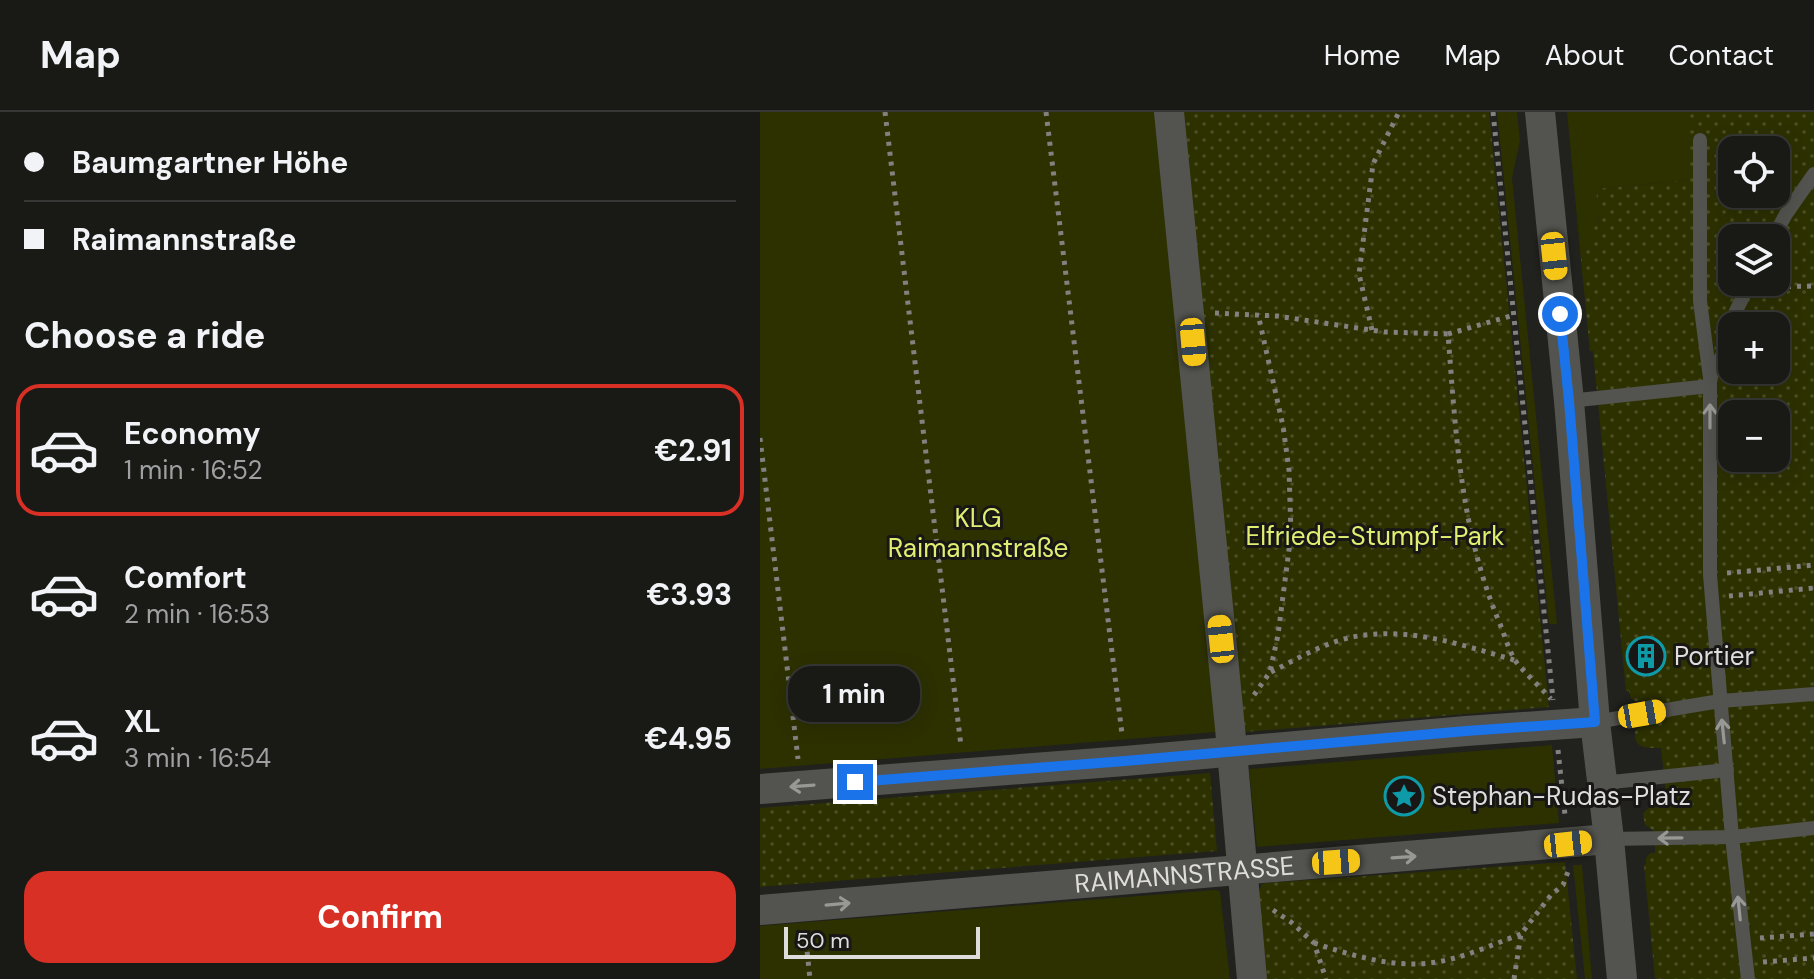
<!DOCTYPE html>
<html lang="en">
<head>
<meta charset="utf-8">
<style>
	:root { --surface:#191916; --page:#262623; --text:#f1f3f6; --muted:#9fa0a1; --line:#373835; --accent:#d93025 }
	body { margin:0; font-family:"DM Sans",sans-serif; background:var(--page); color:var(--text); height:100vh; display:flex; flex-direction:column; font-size:30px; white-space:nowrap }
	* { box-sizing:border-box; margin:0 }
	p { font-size:26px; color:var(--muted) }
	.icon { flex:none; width:44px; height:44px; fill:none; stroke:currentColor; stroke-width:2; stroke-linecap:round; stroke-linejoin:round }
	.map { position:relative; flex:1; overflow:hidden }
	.drawer { display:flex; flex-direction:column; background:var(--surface); width:760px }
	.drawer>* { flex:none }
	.guide { display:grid; align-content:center; height:176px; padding:0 24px; background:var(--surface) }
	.tools { position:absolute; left:958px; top:24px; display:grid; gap:16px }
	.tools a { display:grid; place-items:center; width:72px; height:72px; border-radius:16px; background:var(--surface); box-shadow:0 4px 20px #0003,0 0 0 2px var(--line); font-size:40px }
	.scale { position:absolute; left:24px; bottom:20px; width:196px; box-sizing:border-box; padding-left:8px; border:4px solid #dedddb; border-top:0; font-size:22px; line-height:28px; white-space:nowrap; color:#dedddb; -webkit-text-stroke:6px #181715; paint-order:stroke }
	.end { position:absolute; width:36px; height:36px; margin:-18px; border:10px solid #1a73e8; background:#fff; box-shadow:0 0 0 4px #fff }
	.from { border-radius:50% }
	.bubble { position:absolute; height:56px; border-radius:24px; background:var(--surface); box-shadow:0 4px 20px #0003,0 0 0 2px var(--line); font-size:26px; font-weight:700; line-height:56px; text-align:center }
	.car { position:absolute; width:24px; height:48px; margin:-24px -12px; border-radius:10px; box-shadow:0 0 6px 2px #0007; background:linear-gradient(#f5c518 24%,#345 0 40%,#f5c518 0 76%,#345 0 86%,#f5c518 0) }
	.guide b { display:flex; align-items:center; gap:28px; height:76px; font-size:30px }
	.guide b+b { border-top:2px solid var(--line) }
	.guide i { width:20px; height:20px; background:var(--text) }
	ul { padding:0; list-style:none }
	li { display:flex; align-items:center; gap:24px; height:132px; margin:0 16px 12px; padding:0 8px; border:4px solid transparent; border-radius:24px }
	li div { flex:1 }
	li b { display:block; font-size:30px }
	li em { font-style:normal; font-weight:700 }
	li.current { border-color:var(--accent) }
	li>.icon { width:72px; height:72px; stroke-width:1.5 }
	h2 { padding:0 24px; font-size:36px; line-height:96px }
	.cta { display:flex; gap:16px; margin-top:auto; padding:16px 24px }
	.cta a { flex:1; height:92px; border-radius:24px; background:var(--accent); color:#fff; font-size:32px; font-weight:700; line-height:92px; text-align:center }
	header { display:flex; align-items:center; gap:48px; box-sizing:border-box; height:112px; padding:0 40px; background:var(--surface); border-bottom:2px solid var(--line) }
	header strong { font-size:38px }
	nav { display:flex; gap:44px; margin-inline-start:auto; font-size:28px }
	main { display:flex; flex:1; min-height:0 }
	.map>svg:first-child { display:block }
	.green { fill:#2d3100 }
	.park { fill:url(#park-dots); fill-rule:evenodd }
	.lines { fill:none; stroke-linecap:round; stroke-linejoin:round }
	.path { stroke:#82817f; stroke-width:5; stroke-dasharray:4 6; stroke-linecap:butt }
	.lane { stroke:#53534f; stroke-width:14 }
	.street { stroke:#53534f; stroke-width:30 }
	.oneway { stroke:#989895 }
	.route { stroke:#1a73e8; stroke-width:10 }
	.labels { text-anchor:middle; stroke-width:6; stroke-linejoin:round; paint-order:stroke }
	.park-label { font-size:26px; fill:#e0ef71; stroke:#181715 }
	.poi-label { font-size:26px; fill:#dedddb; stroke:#181715; text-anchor:start }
	.street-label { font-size:26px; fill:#dedddb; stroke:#181715 }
</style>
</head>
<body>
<header>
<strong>Map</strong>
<nav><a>Home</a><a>Map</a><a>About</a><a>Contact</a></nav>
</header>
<main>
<section class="drawer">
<div class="guide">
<b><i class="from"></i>Baumgartner Höhe</b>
<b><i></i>Raimannstraße</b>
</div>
<h2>Choose a ride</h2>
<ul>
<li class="current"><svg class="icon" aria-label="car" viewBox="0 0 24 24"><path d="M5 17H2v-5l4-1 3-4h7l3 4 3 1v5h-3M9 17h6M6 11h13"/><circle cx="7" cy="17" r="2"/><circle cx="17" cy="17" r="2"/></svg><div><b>Economy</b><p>1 min · 16:52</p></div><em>€2.91</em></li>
<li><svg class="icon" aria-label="car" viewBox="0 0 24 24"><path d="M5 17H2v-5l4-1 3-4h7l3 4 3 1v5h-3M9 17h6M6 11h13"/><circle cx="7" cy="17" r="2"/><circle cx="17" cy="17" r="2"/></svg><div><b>Comfort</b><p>2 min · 16:53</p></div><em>€3.93</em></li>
<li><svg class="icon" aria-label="car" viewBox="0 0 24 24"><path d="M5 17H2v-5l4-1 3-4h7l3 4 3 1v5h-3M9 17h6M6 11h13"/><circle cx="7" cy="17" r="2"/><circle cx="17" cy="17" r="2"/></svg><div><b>XL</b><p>3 min · 16:54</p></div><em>€4.95</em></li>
</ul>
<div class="cta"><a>Confirm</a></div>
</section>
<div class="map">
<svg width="1054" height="867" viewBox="0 0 1054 867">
	<defs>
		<pattern id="park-dots" width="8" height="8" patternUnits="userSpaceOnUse" patternTransform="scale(2)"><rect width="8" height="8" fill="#2d3100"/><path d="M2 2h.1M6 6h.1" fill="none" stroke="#4b4e25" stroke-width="1.8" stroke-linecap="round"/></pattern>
	</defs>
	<rect width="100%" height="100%" fill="#21211e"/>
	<!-- green -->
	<g class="green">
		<path d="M0,0H395L456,620L0,657Z"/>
		<path d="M737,0H757L760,29L752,66L797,512H789Z"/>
		<path d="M807,0H930V68L836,77L839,113L831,137L820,138Z"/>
		<path d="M792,633L799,711L497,735L489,657Z"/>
		<path d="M813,753H822L832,867H825Z"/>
		<path d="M455,778L460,779L470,867H0V814Z"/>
	</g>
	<!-- park -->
	<g class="park">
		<path d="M417,0H729L789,595L485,620Z"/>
		<path d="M930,0H1054V867H895L884,753L886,752V746L890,741H895V737L893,718L885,713L883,702C888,693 898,694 907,691L901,636C888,636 874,638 875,620L879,615L884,613L881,589H875L871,586L869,579H866L833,239H830L820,138L831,137L829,114L839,113L836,77L930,68ZM972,38H1016V82H972ZM972,126H1016V170H972ZM972,214H1016V258H972ZM972,302H1016V346H972Z"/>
		<path d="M450,661L457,739L0,775V696Z"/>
		<path d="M805,750L817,867H501L494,793L502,772L506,771Z"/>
	</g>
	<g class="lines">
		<!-- path -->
		<g class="path">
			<path d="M125,0L201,634"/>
			<path d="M286,0L362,622"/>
			<path d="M733,0L793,588"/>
			<path d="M1007,175L1054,174"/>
			<path d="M455,201L517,204L624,220L688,222C696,322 700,418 740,512C745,524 749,540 757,551C767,563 780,575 791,587"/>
			<path d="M612,218L599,162L613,52L639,0"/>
			<path d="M688,222L754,203"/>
			<path d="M0,326L38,647"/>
			<path d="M967,461L1054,453"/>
			<path d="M969,484L1054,476"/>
			<path d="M511,560C535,548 558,534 584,527C642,512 699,532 754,548"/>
			<path d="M494,583L510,560L518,523L531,422L529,358L523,314L498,202"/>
			<path d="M798,638L805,703"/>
			<path d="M513,798L531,810L554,831L566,867"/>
			<path d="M45,820L50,867"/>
			<path d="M1000,826L1054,822"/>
			<path d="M554,831C594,844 635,857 677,850C706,845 734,832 761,822"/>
			<path d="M1003,850L1054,846"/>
			<path d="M754,867L761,822L791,783L803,773L809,757"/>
		</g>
		<!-- lane -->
		<g class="lane">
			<path d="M940,28V189L950,266"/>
			<path d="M1013,126L1026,102L1054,62"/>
			<path d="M809,289L950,274"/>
			<path d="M835,610L960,589L1054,582"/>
			<path d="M842,671L967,658"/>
			<path d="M849,727L972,725L1054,716"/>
			<path d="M988,867L972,725L950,463V266L966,236L976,199L990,170"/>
		</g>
		<!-- street -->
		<g class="street">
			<path d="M409,0L470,616L492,867"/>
			<path d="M780,0L809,289L835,610L849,727L862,867"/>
			<path d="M0,677L365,649L706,619L835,610"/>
			<path id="s1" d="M0,798L849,727"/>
		</g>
	</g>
	<!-- one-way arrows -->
	<defs><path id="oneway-shaft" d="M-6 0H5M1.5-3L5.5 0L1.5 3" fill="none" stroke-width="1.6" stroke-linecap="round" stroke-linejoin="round" transform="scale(2)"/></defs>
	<g class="oneway">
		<use href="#oneway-shaft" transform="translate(950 304) rotate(-90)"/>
		<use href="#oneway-shaft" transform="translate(963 619) rotate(-96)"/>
		<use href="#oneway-shaft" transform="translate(42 674) rotate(176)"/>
		<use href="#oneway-shaft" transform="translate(910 726) rotate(179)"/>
		<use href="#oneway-shaft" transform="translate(644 745) rotate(-4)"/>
		<use href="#oneway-shaft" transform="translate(78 792) rotate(-5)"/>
		<use href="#oneway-shaft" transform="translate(979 796) rotate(-96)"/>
	</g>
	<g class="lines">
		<!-- route -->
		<path class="route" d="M95,670L365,649L706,619L835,610L809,289L800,202"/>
	</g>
	<!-- icons -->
	<defs>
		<g id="building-ring" transform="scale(2)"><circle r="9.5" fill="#181715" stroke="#0f9aa8" stroke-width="1.5"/><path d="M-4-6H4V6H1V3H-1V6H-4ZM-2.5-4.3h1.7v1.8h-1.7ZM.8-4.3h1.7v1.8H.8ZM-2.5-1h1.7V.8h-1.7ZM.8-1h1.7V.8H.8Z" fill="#0f9aa8"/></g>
		<g id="sight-ring" transform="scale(2)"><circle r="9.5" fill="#181715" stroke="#0f9aa8" stroke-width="1.5"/><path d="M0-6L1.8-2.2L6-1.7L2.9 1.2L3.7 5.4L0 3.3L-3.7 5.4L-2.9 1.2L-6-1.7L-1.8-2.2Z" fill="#0f9aa8"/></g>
	</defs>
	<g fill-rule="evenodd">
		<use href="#building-ring" x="886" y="544"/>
		<use href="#sight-ring" x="644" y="684"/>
	</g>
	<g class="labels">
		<!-- park labels -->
		<g class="park-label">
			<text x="218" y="415">KLG<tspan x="218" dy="30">Raimannstraße</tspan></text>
			<text x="615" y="433">Elfriede-Stumpf-Park</text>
		</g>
		<!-- poi labels -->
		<g class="poi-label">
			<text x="914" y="553">Portier</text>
			<text x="672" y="693">Stephan-Rudas-Platz</text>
		</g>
		<!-- street labels -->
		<g class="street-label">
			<text dy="9" stroke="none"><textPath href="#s1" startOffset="426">RAIMANNSTRASSE</textPath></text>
		</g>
	</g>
</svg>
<div class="tools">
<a><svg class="icon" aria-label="locate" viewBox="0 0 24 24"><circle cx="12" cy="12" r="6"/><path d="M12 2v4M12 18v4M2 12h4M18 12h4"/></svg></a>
<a><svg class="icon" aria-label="layers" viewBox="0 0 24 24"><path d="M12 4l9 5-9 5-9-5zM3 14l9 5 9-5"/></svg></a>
<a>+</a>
<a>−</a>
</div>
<div class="scale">50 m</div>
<i class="end from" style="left:800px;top:202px"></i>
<i class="end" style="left:95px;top:670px"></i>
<div class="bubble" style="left:28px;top:554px;width:132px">1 min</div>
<i class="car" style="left:794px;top:144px;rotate:174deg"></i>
<i class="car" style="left:433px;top:230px;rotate:175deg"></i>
<i class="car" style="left:461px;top:527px;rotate:354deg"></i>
<i class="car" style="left:882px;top:602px;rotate:80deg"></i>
<i class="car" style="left:808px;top:732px;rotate:84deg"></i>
<i class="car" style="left:576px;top:750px;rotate:86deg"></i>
</div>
</main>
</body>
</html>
